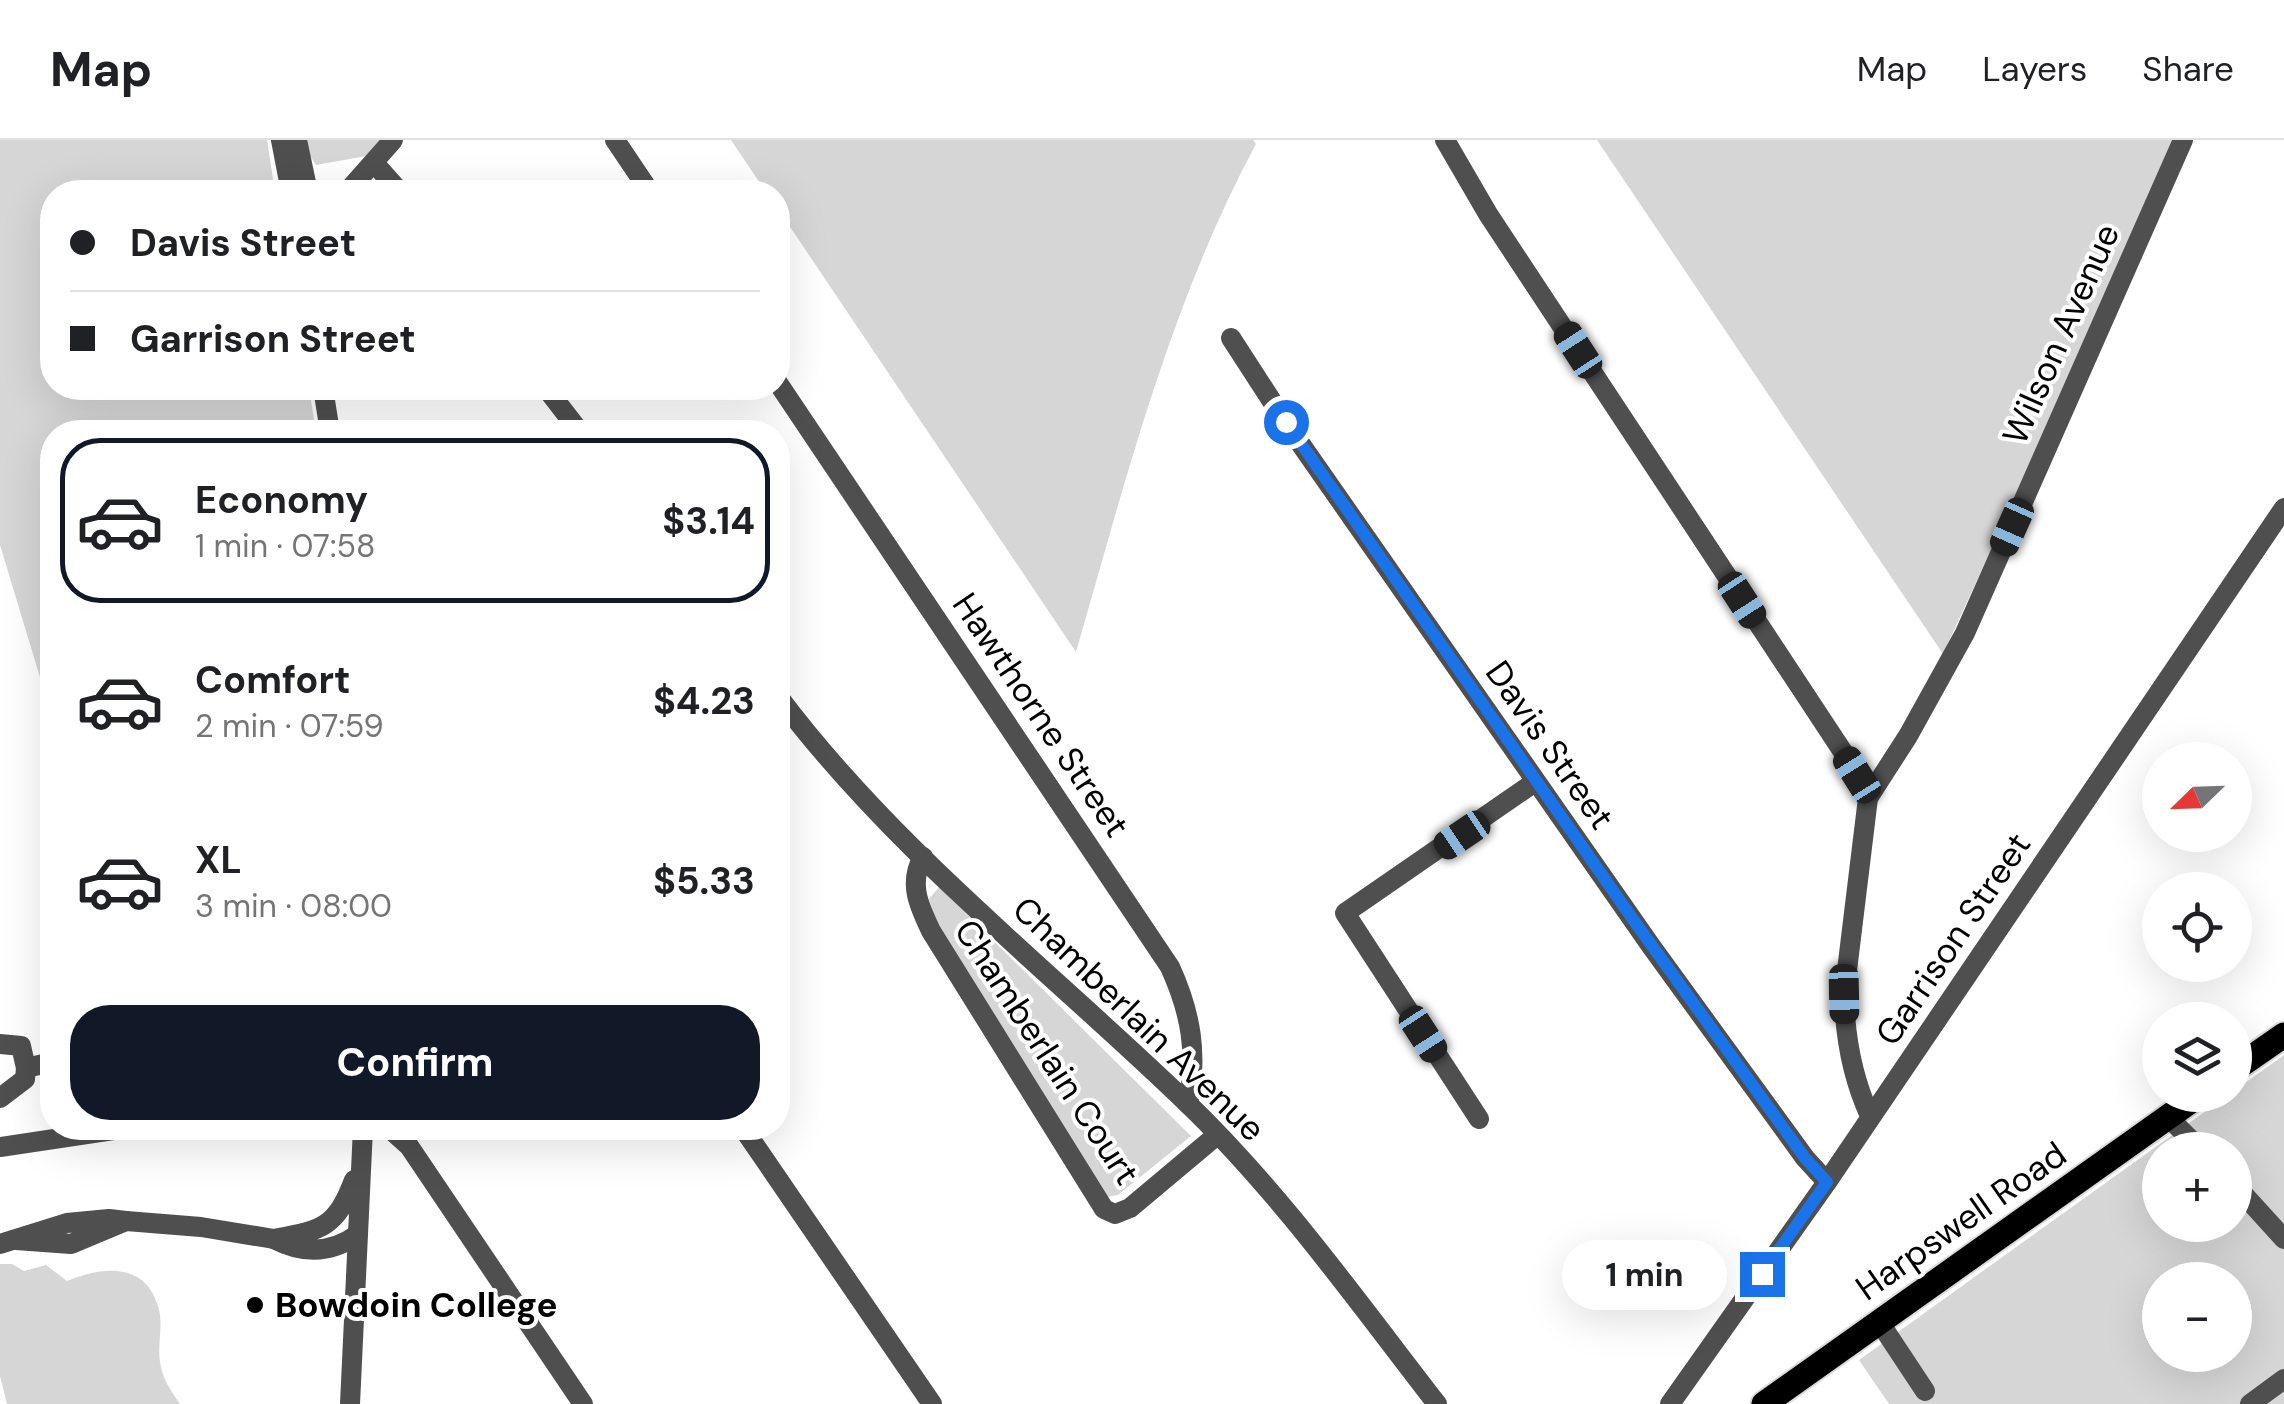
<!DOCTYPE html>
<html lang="en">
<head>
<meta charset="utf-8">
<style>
	:root { --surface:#fff; --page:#f6f6f6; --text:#202124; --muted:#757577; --line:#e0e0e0; --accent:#111827 }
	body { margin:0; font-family:"DM Sans",sans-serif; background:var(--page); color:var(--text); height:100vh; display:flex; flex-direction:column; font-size:38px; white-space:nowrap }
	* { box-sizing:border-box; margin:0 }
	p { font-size:32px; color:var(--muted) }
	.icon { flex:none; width:55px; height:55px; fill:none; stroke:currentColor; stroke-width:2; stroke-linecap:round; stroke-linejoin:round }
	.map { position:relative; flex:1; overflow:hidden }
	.details { position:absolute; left:40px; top:280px; width:750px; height:720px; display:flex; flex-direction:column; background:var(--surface); border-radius:40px; box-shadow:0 10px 40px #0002 }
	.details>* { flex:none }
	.hud { position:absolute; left:40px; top:40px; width:750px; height:220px; border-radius:40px; box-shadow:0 10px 40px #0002; display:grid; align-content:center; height:220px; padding:0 30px; background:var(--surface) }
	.needle { width:65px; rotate:247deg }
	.buttons { position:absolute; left:2142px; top:602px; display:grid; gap:20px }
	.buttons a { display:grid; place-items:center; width:110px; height:110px; border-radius:50%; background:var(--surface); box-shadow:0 10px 40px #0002; font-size:50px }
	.end { position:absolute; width:45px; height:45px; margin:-22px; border:12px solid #1a73e8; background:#fff; box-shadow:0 0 0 5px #fff }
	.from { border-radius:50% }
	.bubble { position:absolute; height:70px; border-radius:35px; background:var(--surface); box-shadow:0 10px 40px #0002; font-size:32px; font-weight:700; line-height:70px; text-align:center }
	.car { position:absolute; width:30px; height:60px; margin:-30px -15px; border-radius:12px; box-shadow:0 0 8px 2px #0007; background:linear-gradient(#222 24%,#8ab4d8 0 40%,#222 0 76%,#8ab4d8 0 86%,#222 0) }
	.hud b { display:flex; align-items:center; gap:35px; height:95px; font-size:38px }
	.hud b+b { border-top:2px solid var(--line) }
	.hud i { width:25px; height:25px; background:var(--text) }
	ul { padding:18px 0 0; list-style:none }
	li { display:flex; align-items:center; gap:30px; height:165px; margin:0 20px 15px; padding:0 10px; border:5px solid transparent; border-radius:40px }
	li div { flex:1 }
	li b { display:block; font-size:38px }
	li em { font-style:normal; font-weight:700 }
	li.active { border-color:var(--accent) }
	li>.icon { width:90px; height:90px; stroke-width:1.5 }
	.button { display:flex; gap:20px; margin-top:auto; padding:20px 30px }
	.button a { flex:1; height:115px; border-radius:40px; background:var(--accent); color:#fff; font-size:40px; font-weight:700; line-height:115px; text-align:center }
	header { display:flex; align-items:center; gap:60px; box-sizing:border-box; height:140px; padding:0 50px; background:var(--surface); border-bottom:2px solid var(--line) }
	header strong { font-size:48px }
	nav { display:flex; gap:55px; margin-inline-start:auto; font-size:35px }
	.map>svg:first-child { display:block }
	.green { fill:#d6d6d6; fill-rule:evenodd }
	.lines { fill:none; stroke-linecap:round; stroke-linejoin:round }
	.major-casing { stroke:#dbdbdb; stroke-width:29 }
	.minor { stroke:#4f4f4f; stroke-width:20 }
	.major { stroke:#000; stroke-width:25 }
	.route { stroke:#1a73e8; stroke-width:12 }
	.poi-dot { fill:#000; stroke:#fff; stroke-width:4 }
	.labels { text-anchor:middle; stroke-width:8; stroke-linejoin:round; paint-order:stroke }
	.street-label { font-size:35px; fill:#000; stroke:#fff }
	.poi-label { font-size:35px; font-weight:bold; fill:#000; stroke:#fff; text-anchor:start }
</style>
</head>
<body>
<header>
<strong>Map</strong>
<nav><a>Map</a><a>Layers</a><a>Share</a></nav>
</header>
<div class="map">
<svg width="2284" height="1264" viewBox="0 0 2284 1264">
	<rect width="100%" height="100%" fill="#fff"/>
	<!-- green -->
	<g class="green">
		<path d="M0,0H267L275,52H52V248H309L316,292H52V577L0,405Z"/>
		<path d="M300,0H382L372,15L316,25Z"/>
		<path d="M731,0H1253L1256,4C1170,164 1126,339 1076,512L778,69V52H766Z"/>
		<path d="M1597,0H2180L1943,514Z"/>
		<path d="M939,747L1191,996L1118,1055L1107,1057L939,792L929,759Z"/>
		<path d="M2284,915V1264H1889L1859,1220L2228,955H2235V950ZM2160,1010H2235V1085H2160ZM2160,1140H2235V1215H2160Z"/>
		<path d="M0,1124H12L24,1131L46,1125L67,1141C102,1126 145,1122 158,1166C164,1184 157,1204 160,1222C162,1238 171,1251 180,1264H7L0,1236Z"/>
	</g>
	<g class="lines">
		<!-- major casing -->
		<g class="major-casing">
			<g id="major">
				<path d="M2235,929L2284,895"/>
				<path d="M1764,1264L2199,955"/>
			</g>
		</g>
		<!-- minor -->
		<g class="minor">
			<path d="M281,0L291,52"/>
			<path d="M297,0L308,52"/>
			<path d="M615,0L650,52"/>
			<path d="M1445,0L1488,74L1845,615L1868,658"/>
			<path d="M375,24L400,52"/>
			<path d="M347,52L393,0"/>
			<path d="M1231,198L1286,283L1651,806L1805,1018L1827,1042"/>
			<path d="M778,243L1170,827C1191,873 1198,914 1188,964"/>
			<path d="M323,248L330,292"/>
			<path d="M546,248L580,292"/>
			<path d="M778,556C893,709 1048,829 1185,961C1280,1052 1357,1161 1437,1264"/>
			<path d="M923,717C908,743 919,766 931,791L1104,1069L1115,1074L1130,1068L1217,995"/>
			<path d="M0,904L21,906L26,928"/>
			<path d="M0,958L25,939L26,928L52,922"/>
			<path d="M1870,976C1852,937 1845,897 1844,855L1868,658L1908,596L1965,493L2183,0"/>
			<path d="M2168,977L2201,1010"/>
			<path d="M1479,979L1345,773L1535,642"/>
			<path d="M389,988L409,1006L583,1264"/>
			<path d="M743,988L932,1264"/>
			<path d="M0,1007L127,988"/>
			<path d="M354,1040C336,1088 322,1090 274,1099C303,1114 331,1114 358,1094"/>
			<path d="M2235,1045L2284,1099"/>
			<path d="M126,1081L201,1087L274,1099"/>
			<path d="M0,1104L67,1083L109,1079L126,1081L71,1104L16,1100"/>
			<path d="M1880,1183L1925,1251"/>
			<path d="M350,1264L363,988"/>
			<path d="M1670,1264L1827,1042L2284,368"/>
			<path d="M2250,1264L2284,1239"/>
		</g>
		<!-- major -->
		<use href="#major" class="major"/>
	</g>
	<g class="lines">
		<!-- route -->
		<path class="route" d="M1286,282L1632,778L1805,1018L1827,1042L1762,1134"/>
	</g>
	<!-- markers -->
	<circle class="poi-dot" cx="255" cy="1165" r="10"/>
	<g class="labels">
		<!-- street labels -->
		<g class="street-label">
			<text transform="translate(2061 194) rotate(-66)" y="12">Wilson Avenue</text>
			<text transform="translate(1041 575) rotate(56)" y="12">Hawthorne Street</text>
			<text transform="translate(1550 605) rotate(55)" y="12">Davis Street</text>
			<text transform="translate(1953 799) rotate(-56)" y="12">Garrison Street</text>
			<text transform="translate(1139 879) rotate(44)" y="12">Chamberlain Avenue</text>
			<text transform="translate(1047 912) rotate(57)" y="12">Chamberlain Court</text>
			<text transform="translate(1961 1081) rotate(-35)" y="12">Harpswell Road</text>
		</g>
		<!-- poi labels -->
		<g class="poi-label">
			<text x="275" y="1177">Bowdoin College</text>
		</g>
	</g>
</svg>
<div class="buttons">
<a><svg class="needle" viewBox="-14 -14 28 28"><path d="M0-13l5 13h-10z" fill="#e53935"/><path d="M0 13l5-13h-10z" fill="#757577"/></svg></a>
<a><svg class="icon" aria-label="locate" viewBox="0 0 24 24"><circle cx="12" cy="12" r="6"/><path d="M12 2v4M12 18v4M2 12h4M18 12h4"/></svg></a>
<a><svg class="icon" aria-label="layers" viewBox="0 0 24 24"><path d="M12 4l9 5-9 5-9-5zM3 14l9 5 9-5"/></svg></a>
<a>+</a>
<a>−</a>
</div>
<i class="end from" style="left:1286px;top:282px"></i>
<i class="end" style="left:1762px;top:1134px"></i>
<div class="bubble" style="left:1562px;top:1100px;width:165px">1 min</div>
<i class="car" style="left:1578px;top:210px;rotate:327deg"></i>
<i class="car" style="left:2012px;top:387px;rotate:204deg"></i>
<i class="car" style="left:1742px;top:460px;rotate:147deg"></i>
<i class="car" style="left:1857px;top:635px;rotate:328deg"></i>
<i class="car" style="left:1462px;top:695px;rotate:236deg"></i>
<i class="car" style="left:1844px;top:854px;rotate:179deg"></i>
<i class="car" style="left:1423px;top:894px;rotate:147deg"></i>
<div class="hud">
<b><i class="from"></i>Davis Street</b>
<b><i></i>Garrison Street</b>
</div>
<section class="details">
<ul>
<li class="active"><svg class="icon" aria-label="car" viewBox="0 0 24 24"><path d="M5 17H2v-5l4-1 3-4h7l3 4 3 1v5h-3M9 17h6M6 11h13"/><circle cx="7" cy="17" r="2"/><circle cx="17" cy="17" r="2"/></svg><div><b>Economy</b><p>1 min · 07:58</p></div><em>$3.14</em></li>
<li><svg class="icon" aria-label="car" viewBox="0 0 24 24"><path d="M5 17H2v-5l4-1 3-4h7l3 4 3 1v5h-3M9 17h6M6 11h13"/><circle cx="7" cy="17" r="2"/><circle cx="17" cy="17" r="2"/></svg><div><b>Comfort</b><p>2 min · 07:59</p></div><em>$4.23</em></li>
<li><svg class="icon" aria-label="car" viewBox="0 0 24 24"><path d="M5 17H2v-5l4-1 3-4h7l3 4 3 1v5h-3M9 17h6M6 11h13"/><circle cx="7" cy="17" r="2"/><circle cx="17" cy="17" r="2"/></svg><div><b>XL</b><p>3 min · 08:00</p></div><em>$5.33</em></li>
</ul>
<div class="button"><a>Confirm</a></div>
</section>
</div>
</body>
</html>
